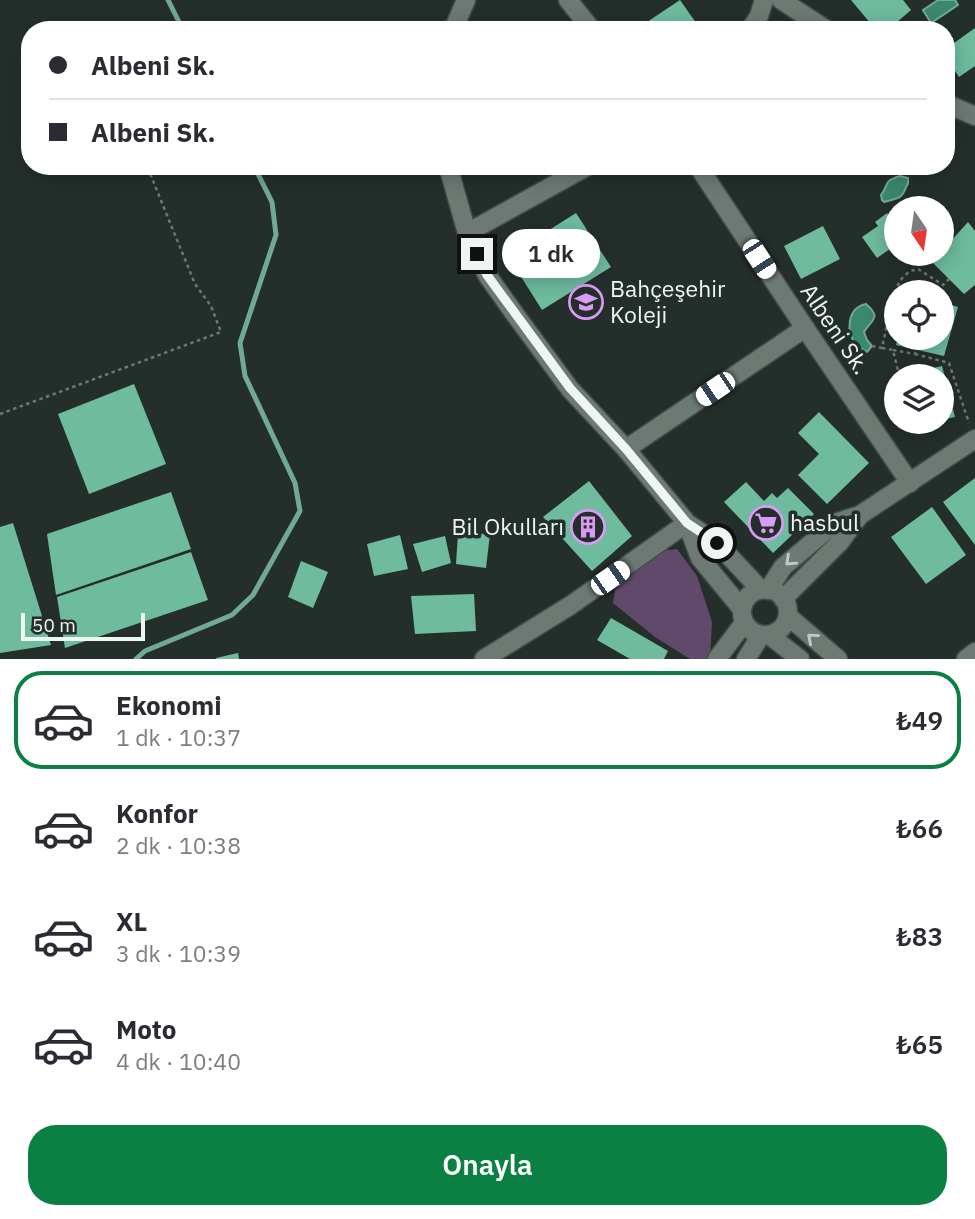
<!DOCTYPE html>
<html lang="tr">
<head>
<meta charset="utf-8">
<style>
	:root { --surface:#fff; --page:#f2f2f3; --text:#2b2b33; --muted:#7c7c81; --line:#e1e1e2; --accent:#0b8043 }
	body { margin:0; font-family:"IBM Plex Sans",sans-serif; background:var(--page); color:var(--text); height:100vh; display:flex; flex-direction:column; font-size:26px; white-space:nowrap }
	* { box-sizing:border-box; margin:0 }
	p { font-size:23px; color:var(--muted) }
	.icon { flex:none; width:38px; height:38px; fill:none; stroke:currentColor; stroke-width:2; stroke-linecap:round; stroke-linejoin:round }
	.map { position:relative; height:659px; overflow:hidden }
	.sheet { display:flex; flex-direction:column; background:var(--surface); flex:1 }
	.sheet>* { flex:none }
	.hud { position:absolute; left:21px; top:21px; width:934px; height:154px; border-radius:28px; box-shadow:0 4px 18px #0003; display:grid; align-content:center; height:154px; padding:0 28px; background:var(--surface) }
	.needle { width:46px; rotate:167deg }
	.controls { position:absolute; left:884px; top:196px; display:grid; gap:14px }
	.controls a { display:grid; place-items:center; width:70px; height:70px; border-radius:50%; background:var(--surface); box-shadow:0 4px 18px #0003; font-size:35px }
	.scale { position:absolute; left:21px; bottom:18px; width:124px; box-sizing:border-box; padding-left:7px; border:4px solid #eef5f2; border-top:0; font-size:19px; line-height:24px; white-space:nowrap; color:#eef5f2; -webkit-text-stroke:5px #242f2b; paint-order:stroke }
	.end { position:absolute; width:32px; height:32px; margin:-16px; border:9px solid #eef5f2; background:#111; box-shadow:0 0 0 4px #111 }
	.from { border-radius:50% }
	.bubble { position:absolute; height:49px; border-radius:24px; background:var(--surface); box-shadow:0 4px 18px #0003; font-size:23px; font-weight:600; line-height:49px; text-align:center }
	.car { position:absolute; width:21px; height:42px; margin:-21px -10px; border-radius:9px; box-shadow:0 0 5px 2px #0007; background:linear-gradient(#fff 24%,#345 0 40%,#fff 0 76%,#345 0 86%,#fff 0) }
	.hud b { display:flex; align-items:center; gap:24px; height:66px; font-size:26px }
	.hud b+b { border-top:2px solid var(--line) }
	.hud i { width:18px; height:18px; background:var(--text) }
	ul { padding:12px 0 0; list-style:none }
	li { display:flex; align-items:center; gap:21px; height:98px; margin:0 14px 10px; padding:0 14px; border:4px solid transparent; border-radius:28px }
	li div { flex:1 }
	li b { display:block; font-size:26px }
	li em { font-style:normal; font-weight:600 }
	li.current { border-color:var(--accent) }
	li>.icon { width:63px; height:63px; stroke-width:1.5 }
	.cta { display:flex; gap:14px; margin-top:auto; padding:14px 28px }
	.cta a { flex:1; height:80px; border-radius:28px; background:var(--accent); color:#fff; font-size:28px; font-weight:600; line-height:80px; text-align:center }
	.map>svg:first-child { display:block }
	.green { fill:#61496b }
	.water { fill:#3a886d; stroke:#70a995; stroke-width:2 }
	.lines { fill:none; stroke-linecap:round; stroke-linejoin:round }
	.stream { stroke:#70a995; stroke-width:5 }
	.building { fill:#6ebb9e }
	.minor-casing { stroke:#434c49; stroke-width:21 }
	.path { stroke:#6e7874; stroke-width:2.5; stroke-dasharray:3.5 3.5; stroke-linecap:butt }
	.minor { stroke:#6d7a74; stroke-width:18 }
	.oneway { stroke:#c1cac6 }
	.route { stroke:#eef5f2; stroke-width:9 }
	.labels { text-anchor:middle; stroke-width:7; stroke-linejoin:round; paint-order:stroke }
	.poi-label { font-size:23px; fill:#eef5f2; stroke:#242f2b; text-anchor:start }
	.street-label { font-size:23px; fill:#eef5f2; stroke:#242f2b }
</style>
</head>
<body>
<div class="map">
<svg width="975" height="659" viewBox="0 0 975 659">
	<rect width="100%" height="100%" fill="#242f2b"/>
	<!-- green -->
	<path class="green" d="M677,549L697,576L712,622L710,659H690L655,637L613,603L615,590L627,577L660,551Z"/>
	<!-- water -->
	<g class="water">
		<path d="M938,0H955L958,5L931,23L923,10Z"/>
		<path d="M900,176L908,178V184C905,187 905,193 901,196C898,199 888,201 884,202L882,200L881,195C890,183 882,182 900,176Z"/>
		<path d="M866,304C882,318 872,319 864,332L867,340L872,346L867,352C864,350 860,349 857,346C845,332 847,308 866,304Z"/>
	</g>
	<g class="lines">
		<!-- stream -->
		<g class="stream">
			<path d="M168,0L183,30"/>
			<path d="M136,659L145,651L232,615L253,595L300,511L295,483L245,376L240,343L276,235L272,202L254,166"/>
		</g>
	</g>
	<!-- building -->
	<g class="building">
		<path d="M680,0L701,30H652L647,22Z"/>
		<path d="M851,0H903L911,10L888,30H876Z"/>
		<path d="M975,28V66L959,77L947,59V48Z"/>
		<path d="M576,213L611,267L542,310L508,256Z"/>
		<path d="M887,213L896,225V245L877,258L862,237L878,226L875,222Z"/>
		<path d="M968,222L975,231V285L964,294L932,262Z"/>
		<path d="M823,226L840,259L801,279L784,246Z"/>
		<path d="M942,302L958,307L944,356L896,345L898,338H942Z"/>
		<path d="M942,366L955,417L942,420V376L901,375Z"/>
		<path d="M134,384L166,464L89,494L58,414Z"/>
		<path d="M819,412L869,463L827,504L798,475L819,454L798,433Z"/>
		<path d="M905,422H933V423L907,430Z"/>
		<path d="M975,478V545L943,502Z"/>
		<path d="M589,481L632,536L592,571L543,517Z"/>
		<path d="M746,482L764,501L772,493L777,498L788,488L814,514L773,553L724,502Z"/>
		<path d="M171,492L191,549L56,595L47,534Z"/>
		<path d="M932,507L966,555L926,584L891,537Z"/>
		<path d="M13,523L51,645L0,653V527Z"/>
		<path d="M458,533L490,534L486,568L456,564Z"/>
		<path d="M400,535L408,569L374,576L367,544Z"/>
		<path d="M445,536L451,563L422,572L413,544Z"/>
		<path d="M191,552L208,600L65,648L57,597Z"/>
		<path d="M301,561L328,572L313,608L288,597Z"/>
		<path d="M474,594L476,631L415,634L411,596Z"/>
		<path d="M611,618L668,651L664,659H630L597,640Z"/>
		<path d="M238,653L239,659H216V658Z"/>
	</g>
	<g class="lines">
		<!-- minor casing -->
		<g class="minor-casing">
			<g id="minor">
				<path d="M568,0L592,30"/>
				<path d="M781,0L827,30"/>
				<path d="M453,30L466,0"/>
				<path d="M750,30L759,16L764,0"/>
				<path d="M947,104L975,116"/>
				<path d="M448,166L467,233L487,275L514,313L570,389L626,449L687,523L717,543L761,590"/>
				<path d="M698,166L805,328L910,483"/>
				<path d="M467,233L588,166"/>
				<path d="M626,449L805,328"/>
				<path d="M687,523L700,558L742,609"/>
				<circle cx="765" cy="612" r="23"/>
				<path d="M768,590L783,567L835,523L860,515L975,439"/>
				<path d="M783,599L840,542L860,515"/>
				<path d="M788,616L838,659"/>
				<path d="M769,635L800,659"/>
				<path d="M484,659L571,605L687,523"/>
				<path d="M717,659L744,623"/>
				<path d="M746,659L761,635"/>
				<path d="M966,659L975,652"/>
			</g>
		</g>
		<!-- path -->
		<g class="path">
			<path d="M891,306C895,290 900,272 918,269L943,285L949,279"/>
			<path d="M872,346L882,348L891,306L896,307"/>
			<path d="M882,348L893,350L899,375"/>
			<path d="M893,350L915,354L916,350"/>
			<path d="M915,354L949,363L969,423"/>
			<path d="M0,414L221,332L211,306L195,284L147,166"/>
		</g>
		<!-- minor -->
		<use href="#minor" class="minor"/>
	</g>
	<!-- one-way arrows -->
	<defs><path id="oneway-chevron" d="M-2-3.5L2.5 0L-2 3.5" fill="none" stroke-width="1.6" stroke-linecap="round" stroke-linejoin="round" transform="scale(1.75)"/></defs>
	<g class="oneway">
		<use href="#oneway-chevron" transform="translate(790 561) rotate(137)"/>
		<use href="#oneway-chevron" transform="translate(812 638) rotate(-139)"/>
	</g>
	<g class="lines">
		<!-- route -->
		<path class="route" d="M477,254L487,275L570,388L626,449L687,523L717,543"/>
	</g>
	<!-- icons -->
	<defs>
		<g id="school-ring" transform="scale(1.75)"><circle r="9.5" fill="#242f2b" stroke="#da9af6" stroke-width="1.5"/><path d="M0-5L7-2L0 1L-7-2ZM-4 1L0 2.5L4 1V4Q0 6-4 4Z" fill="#da9af6"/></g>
		<g id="supermarket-ring" transform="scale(1.75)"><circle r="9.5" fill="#242f2b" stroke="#da9af6" stroke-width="1.5"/><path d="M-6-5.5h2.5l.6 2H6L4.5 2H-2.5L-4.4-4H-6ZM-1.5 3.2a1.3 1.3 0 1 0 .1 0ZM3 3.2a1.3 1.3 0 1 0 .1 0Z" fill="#da9af6"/></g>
		<g id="building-ring" transform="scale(1.75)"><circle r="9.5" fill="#242f2b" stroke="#da9af6" stroke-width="1.5"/><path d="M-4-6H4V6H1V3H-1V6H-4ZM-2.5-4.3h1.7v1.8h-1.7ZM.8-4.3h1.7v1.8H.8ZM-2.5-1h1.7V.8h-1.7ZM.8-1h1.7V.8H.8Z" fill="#da9af6"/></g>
	</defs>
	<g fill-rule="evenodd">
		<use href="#school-ring" x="586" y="302"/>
		<use href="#supermarket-ring" x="766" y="523"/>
		<use href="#building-ring" x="588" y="527"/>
	</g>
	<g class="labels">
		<!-- poi labels -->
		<g class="poi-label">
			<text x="610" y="297">Bahçeşehir<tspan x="610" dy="26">Koleji</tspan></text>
			<text x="790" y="531">hasbul</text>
			<text x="564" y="535" text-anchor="end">Bil Okulları</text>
		</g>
		<!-- street labels -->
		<g class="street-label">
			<text transform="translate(835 329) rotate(56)" y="8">Albeni Sk.</text>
		</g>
	</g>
</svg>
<div class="controls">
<a><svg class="needle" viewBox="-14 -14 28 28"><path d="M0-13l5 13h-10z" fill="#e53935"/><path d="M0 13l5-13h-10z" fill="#7c7c81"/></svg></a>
<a><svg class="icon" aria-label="locate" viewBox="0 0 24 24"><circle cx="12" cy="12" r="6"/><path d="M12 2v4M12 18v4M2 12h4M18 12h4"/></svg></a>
<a><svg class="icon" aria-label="layers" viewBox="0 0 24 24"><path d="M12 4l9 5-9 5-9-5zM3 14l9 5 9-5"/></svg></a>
</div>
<div class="scale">50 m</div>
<i class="end from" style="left:717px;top:543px"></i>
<i class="end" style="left:477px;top:254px"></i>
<div class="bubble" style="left:502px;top:229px;width:98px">1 dk</div>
<i class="car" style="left:759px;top:259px;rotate:147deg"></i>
<i class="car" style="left:715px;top:389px;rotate:236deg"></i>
<i class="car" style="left:610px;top:578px;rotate:55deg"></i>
<div class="hud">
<b><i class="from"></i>Albeni Sk.</b>
<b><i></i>Albeni Sk.</b>
</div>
</div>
<section class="sheet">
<ul>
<li class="current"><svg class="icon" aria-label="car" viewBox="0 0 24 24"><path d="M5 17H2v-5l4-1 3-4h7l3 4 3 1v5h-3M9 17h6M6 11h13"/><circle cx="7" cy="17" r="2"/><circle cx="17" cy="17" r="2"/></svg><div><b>Ekonomi</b><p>1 dk · 10:37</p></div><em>₺49</em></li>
<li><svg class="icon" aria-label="car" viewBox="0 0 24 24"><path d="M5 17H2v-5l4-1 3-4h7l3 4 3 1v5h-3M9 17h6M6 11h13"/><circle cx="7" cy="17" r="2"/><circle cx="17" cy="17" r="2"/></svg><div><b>Konfor</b><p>2 dk · 10:38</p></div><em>₺66</em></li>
<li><svg class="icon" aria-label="car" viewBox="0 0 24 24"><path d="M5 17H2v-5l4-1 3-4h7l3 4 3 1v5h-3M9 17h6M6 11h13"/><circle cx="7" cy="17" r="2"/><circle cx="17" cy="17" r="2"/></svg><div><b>XL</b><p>3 dk · 10:39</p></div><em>₺83</em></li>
<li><svg class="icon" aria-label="car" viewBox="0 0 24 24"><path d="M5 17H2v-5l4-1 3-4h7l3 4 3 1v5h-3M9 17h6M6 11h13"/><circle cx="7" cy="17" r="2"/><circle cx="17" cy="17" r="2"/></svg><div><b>Moto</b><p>4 dk · 10:40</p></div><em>₺65</em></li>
</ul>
<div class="cta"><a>Onayla</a></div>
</section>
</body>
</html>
